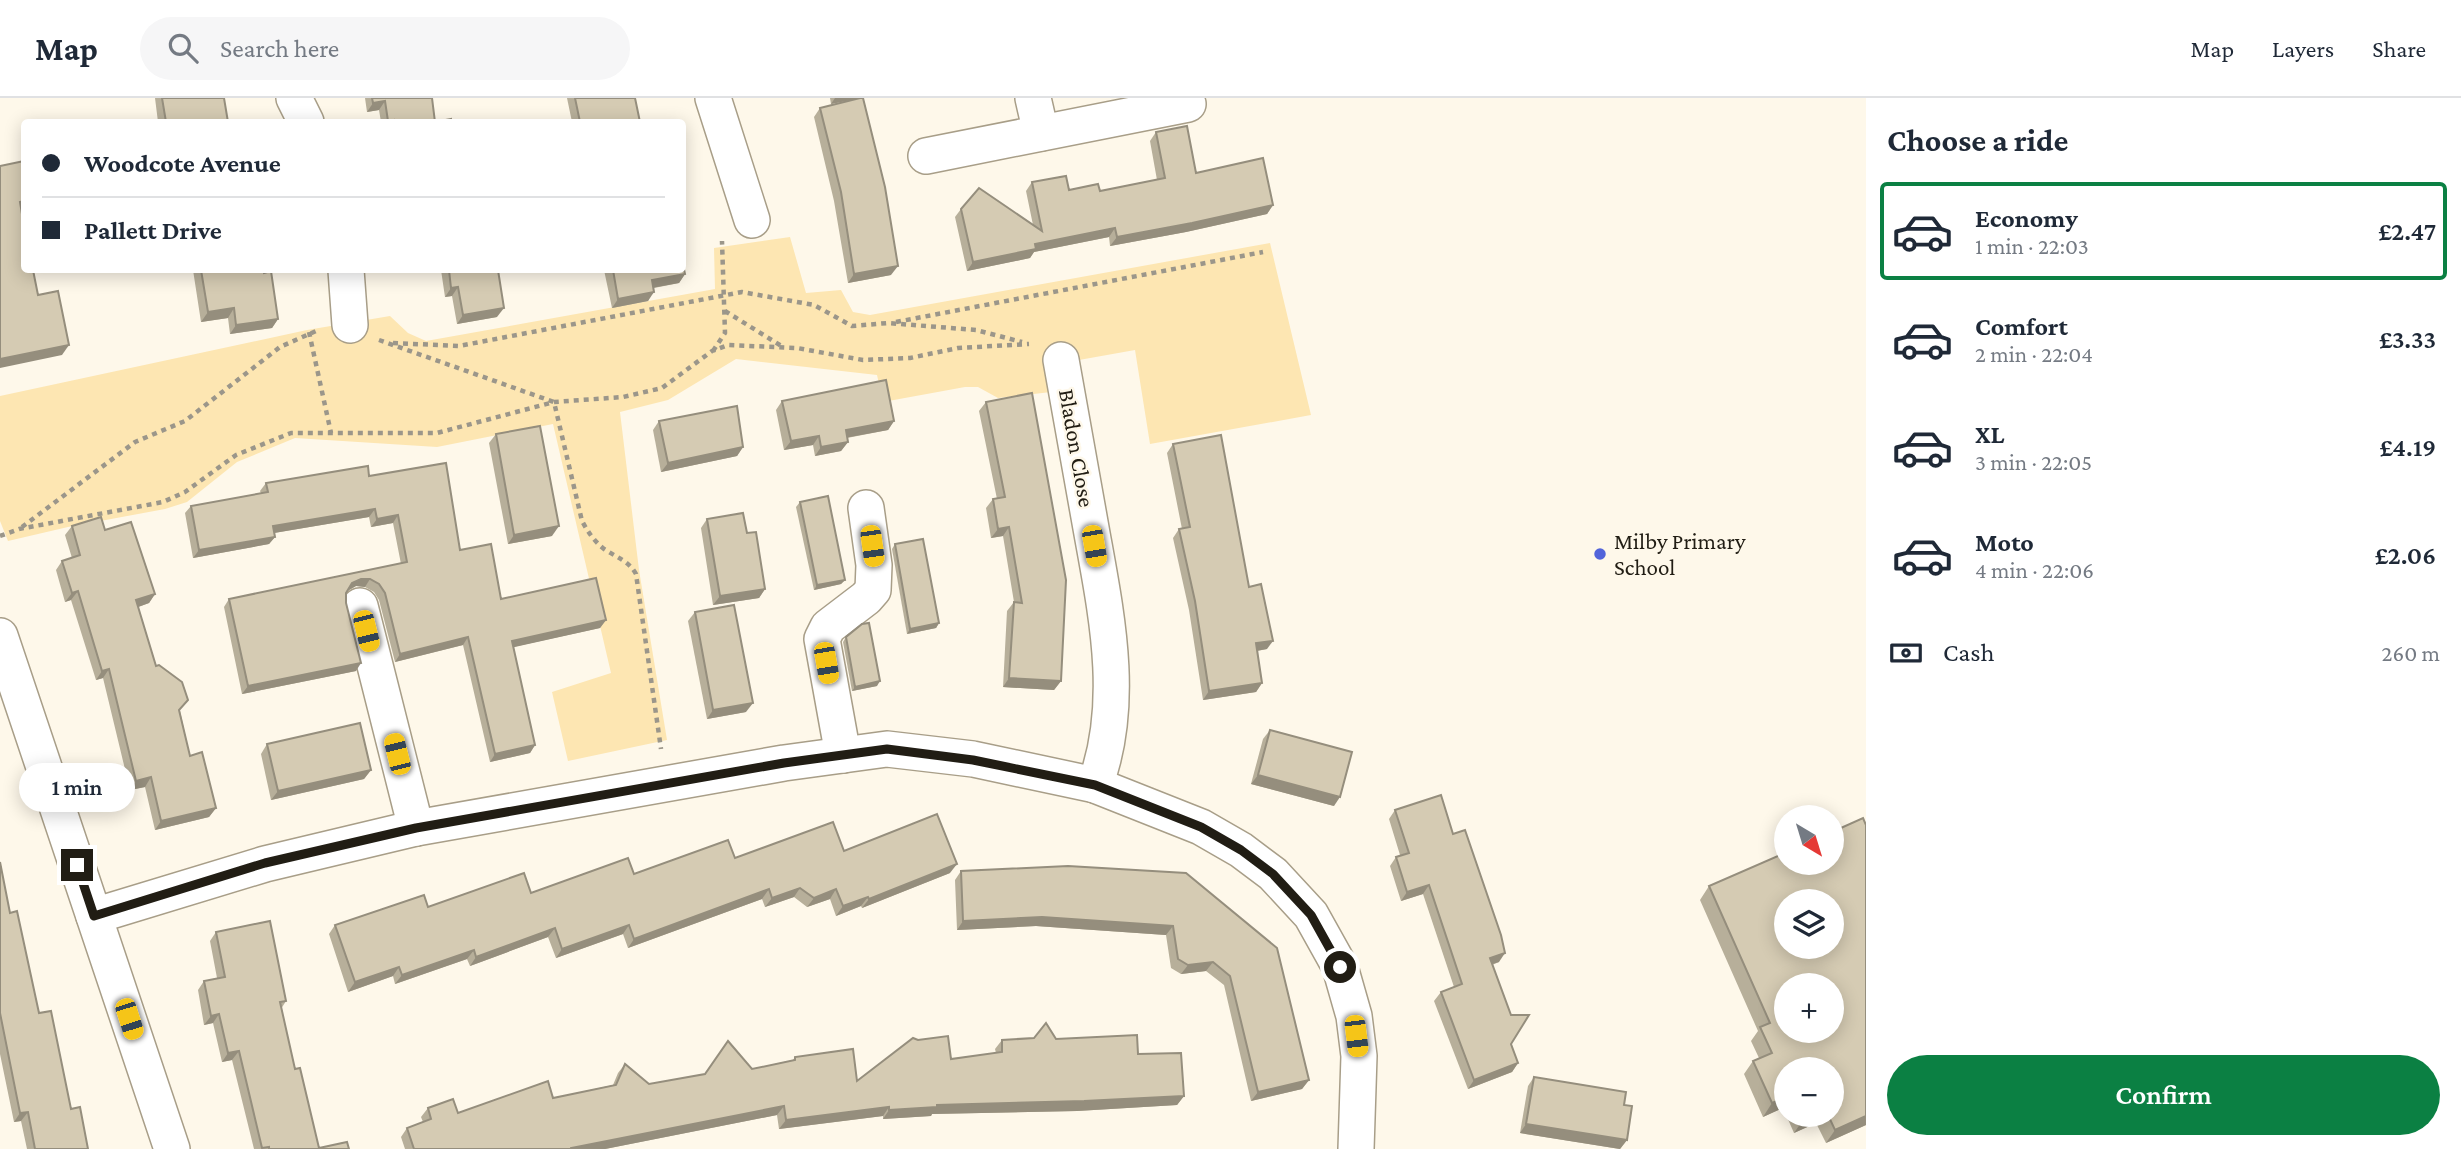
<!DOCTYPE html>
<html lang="en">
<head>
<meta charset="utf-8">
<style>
	:root { --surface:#fff; --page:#f6f6f7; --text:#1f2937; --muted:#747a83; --line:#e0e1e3; --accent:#0b8043 }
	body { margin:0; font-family:"Crimson Pro",serif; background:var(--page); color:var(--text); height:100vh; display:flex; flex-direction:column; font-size:26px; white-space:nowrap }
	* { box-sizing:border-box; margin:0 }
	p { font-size:23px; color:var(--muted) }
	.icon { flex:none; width:38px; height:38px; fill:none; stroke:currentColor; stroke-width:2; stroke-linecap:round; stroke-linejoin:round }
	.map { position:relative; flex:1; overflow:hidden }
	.drawer { display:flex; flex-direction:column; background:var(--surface); width:595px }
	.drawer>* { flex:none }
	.banner { position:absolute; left:21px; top:21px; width:665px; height:154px; border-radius:7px; box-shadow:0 4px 18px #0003; display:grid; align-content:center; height:154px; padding:0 21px; background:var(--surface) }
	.needle { width:46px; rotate:142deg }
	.controls { position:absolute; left:1774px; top:707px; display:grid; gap:14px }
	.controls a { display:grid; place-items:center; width:70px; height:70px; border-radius:50%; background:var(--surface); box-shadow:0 4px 18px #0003; font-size:35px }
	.end { position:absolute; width:32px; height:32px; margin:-16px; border:9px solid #211d14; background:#fff; box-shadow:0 0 0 4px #fff }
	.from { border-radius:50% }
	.bubble { position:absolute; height:49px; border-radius:24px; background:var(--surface); box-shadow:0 4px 18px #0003; font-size:23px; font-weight:600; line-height:49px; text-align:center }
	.car { position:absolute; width:21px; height:42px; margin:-21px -10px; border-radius:9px; box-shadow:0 0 5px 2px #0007; background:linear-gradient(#f5c518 24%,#345 0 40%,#f5c518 0 76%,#345 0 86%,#f5c518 0) }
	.banner b { display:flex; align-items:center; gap:24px; height:66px; font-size:26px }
	.banner b+b { border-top:2px solid var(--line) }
	.banner i { width:18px; height:18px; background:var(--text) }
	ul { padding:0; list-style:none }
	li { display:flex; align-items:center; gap:21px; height:98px; margin:0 14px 10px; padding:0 7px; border:4px solid transparent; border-radius:7px }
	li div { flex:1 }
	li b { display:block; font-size:26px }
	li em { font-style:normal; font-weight:600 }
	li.selected { border-color:var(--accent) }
	li>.icon { width:63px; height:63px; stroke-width:1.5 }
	h2 { padding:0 21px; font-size:32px; line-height:84px }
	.pay { display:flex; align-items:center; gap:18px; height:77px; padding:0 21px; font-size:26px }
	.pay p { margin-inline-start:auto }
	.button { display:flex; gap:14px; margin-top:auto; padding:14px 21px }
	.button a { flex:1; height:80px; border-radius:42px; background:var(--accent); color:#fff; font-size:28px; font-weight:600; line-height:80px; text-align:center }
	header { display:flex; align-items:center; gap:42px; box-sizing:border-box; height:98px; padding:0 35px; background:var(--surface); border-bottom:2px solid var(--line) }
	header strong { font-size:33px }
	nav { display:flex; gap:38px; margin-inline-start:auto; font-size:24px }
	.search { width:490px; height:63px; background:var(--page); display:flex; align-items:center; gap:18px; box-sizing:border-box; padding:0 24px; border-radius:38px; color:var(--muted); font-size:26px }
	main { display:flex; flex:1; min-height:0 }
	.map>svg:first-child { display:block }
	.green { fill:#fde6b2 }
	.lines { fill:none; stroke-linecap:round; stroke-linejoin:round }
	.minor-casing { stroke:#a89e88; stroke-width:38 }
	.path { stroke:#9b968a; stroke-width:4.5; stroke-dasharray:5 5; stroke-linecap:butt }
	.minor { stroke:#fff; stroke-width:35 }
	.wall { fill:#b7af9a; fill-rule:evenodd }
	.shaded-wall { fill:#958e7d }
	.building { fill:#d5cbb3; stroke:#958e7d; stroke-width:2; fill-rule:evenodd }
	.route { stroke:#211d14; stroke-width:9 }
	.poi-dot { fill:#5264da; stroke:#fef8ea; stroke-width:2.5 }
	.labels { text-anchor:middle; stroke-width:5; stroke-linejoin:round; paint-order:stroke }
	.street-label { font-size:23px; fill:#211d14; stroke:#fef8ea }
	.poi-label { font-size:23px; fill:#211d14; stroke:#fef8ea; text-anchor:start }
</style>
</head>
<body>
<header>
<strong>Map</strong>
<div class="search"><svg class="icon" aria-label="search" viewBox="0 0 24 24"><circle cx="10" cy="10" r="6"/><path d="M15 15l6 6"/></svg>Search here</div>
<nav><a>Map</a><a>Layers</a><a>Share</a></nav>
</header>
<main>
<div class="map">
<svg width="1866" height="1051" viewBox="0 0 1866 1051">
	<rect width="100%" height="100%" fill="#fef8ea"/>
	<!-- green -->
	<path class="green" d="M790,139L806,195L841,192L853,214L870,217L1270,145L1311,317L1150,346L1135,252L1051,267V294L998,300L978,289H965L883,304L877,277L736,261L668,302L620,314L639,472L667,642L568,663L552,594L611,575L553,326L437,349L295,340L237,364L187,404L165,411L68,429L8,443L0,423V298L307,232L390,218L408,235L426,243L715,191L714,150Z"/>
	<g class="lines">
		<!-- minor casing -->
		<g class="minor-casing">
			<g id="minor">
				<path d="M294,0L306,24"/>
				<path d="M713,0L752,122"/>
				<path d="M1033,0L1041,35"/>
				<path d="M926,58L1188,6"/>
				<path d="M346,172L350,227"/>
				<path d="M1061,262C1071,318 1081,374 1091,430C1106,514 1126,604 1095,687"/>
				<path d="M360,508L416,730"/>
				<path d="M0,538L172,1051"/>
				<path d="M843,657L822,541L828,529L866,500L873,492L874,467L866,410"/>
				<path d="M94,818L265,766L416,730L784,665L887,651L973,661L1095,687L1201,729L1241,752L1273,776L1311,817L1340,869L1354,918L1359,958L1356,1051"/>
			</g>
		</g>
		<!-- path -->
		<g class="path">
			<path d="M725,213L783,249"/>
			<path d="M896,224L1263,154"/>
			<path d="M309,234L331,335"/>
			<path d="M379,242L554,304L582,423C588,434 594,443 604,451C616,459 629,463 636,476L661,651"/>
			<path d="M393,245L459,248L742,194L814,207L852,228L888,225L976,232L1022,244"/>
			<path d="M713,253L725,235L722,143"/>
			<path d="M22,429L135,344L185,323L280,249L316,233"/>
			<path d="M0,438L19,431L163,404L185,394L236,357L291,335H437L554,304L623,299L662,290L712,253L728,247L797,250L863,262L910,260L958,250L1029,246"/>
		</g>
		<!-- minor -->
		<use href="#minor" class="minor"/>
	</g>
	<!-- wall -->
	<g class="wall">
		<path d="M155,0H224L228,24H158Z"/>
		<path d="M365,0H432L435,24H451H381L379,12L367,14Z"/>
		<path d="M567,0H635L640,24H572Z"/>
		<path d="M830,0H863L891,177L848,185L834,103L814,19L820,10L856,1L831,6Z"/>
		<path d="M1156,34L1196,75L1273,107L1267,116L1186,134L1110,148L1109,139L1034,154L1030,160L967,173L955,119L961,111L1033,127L1026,93L1032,84L1069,92L1100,93L1157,82L1150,43Z"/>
		<path d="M193,172H263L278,221L272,230L230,236L228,220L201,224Z"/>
		<path d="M441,172H498L497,219L457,226L452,198L445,199Z"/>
		<path d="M604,172H682L685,176L679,185L654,190L648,203L612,210Z"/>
		<path d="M782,303L894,323L888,332L847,340L848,344L841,353L815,358L813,347L784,352L776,312Z"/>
		<path d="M986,304L1061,583L1054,592L1003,589L1007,513L1014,504L1003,438L991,440L986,410L993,401H997L979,313Z"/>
		<path d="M659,323L743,349L737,358L661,374L653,332Z"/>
		<path d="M496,336L552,438L508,446L489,345Z"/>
		<path d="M1173,346L1249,489L1267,551L1257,553L1262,585L1256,594L1203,602L1189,512L1173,440L1179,431H1182L1167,355Z"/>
		<path d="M369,378L460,452L501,501L606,522L600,530L513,549L535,647L530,655L490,664L463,547L395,564L379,502L374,494L365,489L356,488L348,493L346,495V505L356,573L242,596L224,509L229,501L401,466L393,425L371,429L369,419L274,435L275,439L269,446L193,460L185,415L191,408L261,395L260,393L266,385Z"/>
		<path d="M800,404L845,482L841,486L814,492L796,409Z"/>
		<path d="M707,421L747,435L765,491L759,500L713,507L701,430Z"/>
		<path d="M72,428L105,432L155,496L149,505L138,509L156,568L180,613L190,658L216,710L209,719L155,732L145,689L130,692L103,580L96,582L71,502L65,504L56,472L62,463L72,460L65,437Z"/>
		<path d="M895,446L939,525L936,530L907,536L892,451Z"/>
		<path d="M695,514L746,614L707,621L688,523Z"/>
		<path d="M846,539L877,588L852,593L843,544Z"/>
		<path d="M1270,632L1334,708L1251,686L1263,641Z"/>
		<path d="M267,646L371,672L364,681L271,702L261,656Z"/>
		<path d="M1395,712L1453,736L1499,864L1492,867L1511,946L1518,965L1512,974L1468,991L1434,903L1441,894L1454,889L1423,796L1401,803L1390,768L1396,759L1400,757L1389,721Z"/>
		<path d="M1866,727V1027L1826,1045L1816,1025L1794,1035L1783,1010L1763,1019L1744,976L1753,963L1759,960L1751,943L1758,933L1700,802L1709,788ZM1787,971L1832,1017H1787Z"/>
		<path d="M844,753L950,775L862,810L861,808L836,818L830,801L807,809L794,799L765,809L762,801L628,850L623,836L556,860L548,839L470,868L467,861L395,886L393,878L348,894L329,836L335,827L428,809L531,795L634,776L735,760Z"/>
		<path d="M0,764L10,815L39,915L71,1011L88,1051H27L21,1023L14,1024L0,956Z"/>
		<path d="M961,773L1186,775L1309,982L1302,991L1251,1003L1224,887L1206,873L1181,876L1171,870L1166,837L1036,828L957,832L955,782Z"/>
		<path d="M216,834L286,903L281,911L295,971L319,1050L349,1051H254L232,962L222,964L213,925L204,927L198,892L204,883L217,880L210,843Z"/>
		<path d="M1056,941L1138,956L1184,998L1177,1007L1077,1013L932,1016L931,1018L883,1021V1018L779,1031L777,1017L605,1051H405L401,1039L407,1030L423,1024L421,1019L428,1010L458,1015L553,1000L613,987L618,975L625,966L649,986L752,971L793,962L795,959L857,983L951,961L996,955L995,951L1002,942Z"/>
		<path d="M1534,979L1624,1007L1627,1042L1620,1051L1520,1035L1528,988Z"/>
	</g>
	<!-- shaded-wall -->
	<g class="shaded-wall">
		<path d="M835,0H861L831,6Z"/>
		<path d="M385,3L379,12L367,14L373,5Z"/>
		<path d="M24,103V112L13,114L20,104Z"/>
		<path d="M1273,107L1267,116L1186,134L1110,148L1117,139Z"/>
		<path d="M1115,130L1109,139L1034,154L1030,160L967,173L973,164L1035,146Z"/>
		<path d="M898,168L891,177L848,185L854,176Z"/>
		<path d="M685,176L679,185L646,191L652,182Z"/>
		<path d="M458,189L452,198L445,199L451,190Z"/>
		<path d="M654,194L648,203L612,210L618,201Z"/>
		<path d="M234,210L228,220L201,224L208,214Z"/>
		<path d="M504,210L497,219L457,226L463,217Z"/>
		<path d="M278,221L272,230L230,236L236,227Z"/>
		<path d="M69,247L62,257L0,270V261Z"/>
		<path d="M894,323L888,332L839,341L846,332Z"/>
		<path d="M819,338L813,347L784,352L791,343Z"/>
		<path d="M848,344L841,353L815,358L821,349Z"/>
		<path d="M743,349L737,358L661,374L668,365Z"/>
		<path d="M375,411L369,419L268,436L273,428Z"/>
		<path d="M398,417L393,425L371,429L377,421Z"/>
		<path d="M559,428L552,438L508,446L514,437Z"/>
		<path d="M1009,429L1003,438L991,440L998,431Z"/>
		<path d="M275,439L269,446L193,460L199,452Z"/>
		<path d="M361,481H370L365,489L356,488L347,493L352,485Z"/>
		<path d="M845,482L841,486L814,492L817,487Z"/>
		<path d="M765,491L759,500L713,507L720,498Z"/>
		<path d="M78,493L71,502L65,504L72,495Z"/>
		<path d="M155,496L149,505L130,512L136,502Z"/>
		<path d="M606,522L600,530L506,551L512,543Z"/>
		<path d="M939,525L936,530L907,536L910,531Z"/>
		<path d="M468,539L463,547L395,564L400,556Z"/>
		<path d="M1273,543L1267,551L1250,554L1256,545Z"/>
		<path d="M361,565L356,573L242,596L248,588Z"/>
		<path d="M109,571L103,580L96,582L102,573Z"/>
		<path d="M1009,580L1061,583L1054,592L1003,589Z"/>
		<path d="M880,583L877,588L852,593L855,589Z"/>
		<path d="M1262,585L1256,594L1203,602L1209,593Z"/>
		<path d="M753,605L746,614L707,621L713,612Z"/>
		<path d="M535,647L530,655L490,664L495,656Z"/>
		<path d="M371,672L364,681L271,702L278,693Z"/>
		<path d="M1258,677L1340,699L1334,708L1251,686Z"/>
		<path d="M151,679L145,689L130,692L136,683Z"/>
		<path d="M216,710L209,719L155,732L161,723Z"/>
		<path d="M957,766L950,775L862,810L869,801Z"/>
		<path d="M1429,787L1423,796L1401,803L1407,794Z"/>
		<path d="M800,790L794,799L765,809L772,800Z"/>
		<path d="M769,791L762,801L628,850L634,841Z"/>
		<path d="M836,791L830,801L807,809L814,800Z"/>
		<path d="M868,799L861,808L836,818L843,808Z"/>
		<path d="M1042,819L1173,828L1166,837L1036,828L957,832L963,823Z"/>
		<path d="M629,827L623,836L556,860L562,851Z"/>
		<path d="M555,830L548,839L470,868L476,859Z"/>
		<path d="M474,852L467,861L395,886L402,877Z"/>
		<path d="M1505,855L1499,864L1483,869L1490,860Z"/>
		<path d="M1213,864L1206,873L1181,876L1188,867Z"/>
		<path d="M399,869L393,878L348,894L355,884Z"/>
		<path d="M219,916L213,925L204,927L211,918Z"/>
		<path d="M239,953L232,962L222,964L228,955Z"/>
		<path d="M1518,965L1512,974L1468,991L1474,982Z"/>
		<path d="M1309,982L1302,991L1251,1003L1258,994Z"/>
		<path d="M1184,998L1177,1007L1077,1013L932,1016L931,1018L883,1021L889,1012L937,1007Z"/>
		<path d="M1787,999V1004L1783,1010L1763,1019L1772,1005Z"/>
		<path d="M784,1008L777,1017L605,1051H570L571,1050Z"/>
		<path d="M889,1009L883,1018L779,1031L786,1022Z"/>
		<path d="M28,1014L21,1023L14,1024L20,1015Z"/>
		<path d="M1814,1017H1822L1816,1025L1794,1035L1803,1022Z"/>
		<path d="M1866,1018V1027L1826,1045L1835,1032Z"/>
		<path d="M1526,1026L1627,1042L1620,1051L1520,1035Z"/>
	</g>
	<!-- building -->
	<g class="building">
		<path d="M162,0H224L228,24H166Z"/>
		<path d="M372,0H432L435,24L451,21V24H394V22L388,23L385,3L373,5Z"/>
		<path d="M575,0H635L640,24H580Z"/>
		<path d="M860,0H863L885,89L898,168L854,176L841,94L820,10Z"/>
		<path d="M1187,28L1196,75L1263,60L1273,107L1192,125L1117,139L1115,130L1035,146L1036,151L973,164L961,111L979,90L1042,133L1032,84L1066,78L1069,92L1098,86L1100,93L1165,80L1156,34Z"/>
		<path d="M24,63V103L20,104L24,128V172H33L38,197L58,193L69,247L0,261V68Z"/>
		<path d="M682,162L685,176L652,182L654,194L618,201L613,172H682Z"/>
		<path d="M201,172H263L264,175L271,173L278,221L236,227L234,210L208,214Z"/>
		<path d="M449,172H498L504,210L463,217L458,189L451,190Z"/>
		<path d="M886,282L894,323L846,332L848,344L821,349L819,338L791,343L782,303Z"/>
		<path d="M1032,295L1066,482L1061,583L1009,580L1014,504L1022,505L1009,429L998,431L993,401L1005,399L986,304Z"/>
		<path d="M737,308L743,349L668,365L659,323Z"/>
		<path d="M540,328L559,428L514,437L496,336Z"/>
		<path d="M1221,337L1249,489L1261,486L1273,543L1256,545L1262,585L1209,593L1195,503L1179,431L1190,429L1173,346Z"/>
		<path d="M446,365L460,452L491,446L501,501L596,480L606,522L512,543L535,647L495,656L468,539L400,556L385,495L379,486L370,481H361L352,485L346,495V505L361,565L248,588L229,501L407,464L398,417L377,421L375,411L273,428L275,439L199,452L191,408L268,394L266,385L368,368L369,378Z"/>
		<path d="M828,398L845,482L817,487L800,404Z"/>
		<path d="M743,415L747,435L756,434L765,491L720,498L707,421Z"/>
		<path d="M101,419L105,432L131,424L155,496L136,502L156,568L159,567L182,584L188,602L179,612L190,658L202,654L216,710L161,723L151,679L136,683L109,571L102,573L78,493L72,495L62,463L80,457L72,428Z"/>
		<path d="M923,441L939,525L910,531L895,446Z"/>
		<path d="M734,507L753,605L713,612L695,514Z"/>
		<path d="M869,525L880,583L855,589L846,539L862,526Z"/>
		<path d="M360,625L371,672L278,693L267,646Z"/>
		<path d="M1270,632L1352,654L1340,699L1258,677Z"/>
		<path d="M1441,697L1453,736L1465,732L1501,837L1505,855L1490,860L1511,917H1529L1511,946L1518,965L1474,982L1441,894L1462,886L1429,787L1407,794L1396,759L1409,755L1395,712Z"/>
		<path d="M937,716L957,766L869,801L868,799L843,808L836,791L814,800L800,790L772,800L769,791L634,841L629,827L562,851L555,830L476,859L474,852L402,877L399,869L355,884L335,827L424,797L428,809L524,775L531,795L628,760L634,776L728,742L735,760L833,724L844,753Z"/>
		<path d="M1863,720L1866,727V1018L1835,1032L1828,1017H1832V971H1787V999L1772,1005L1753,963L1772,955L1760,929L1770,925L1709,788L1787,754V765H1832V734ZM1787,803H1832V849H1787ZM1787,887H1832V933H1787Z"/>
		<path d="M0,764L10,815L17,813L39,915L51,913L71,1011L80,1009L88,1051H35L28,1014L20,1015L0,915Z"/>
		<path d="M1068,768L1186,775L1277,850L1309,982L1258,994L1230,878L1213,864L1188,867L1178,861L1173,828L1042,819L963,823L961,773Z"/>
		<path d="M270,823L286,903L280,904L295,971L300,970L319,1050L347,1044L349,1051H269V1049L262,1050L239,953L228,955L219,916L211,918L204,883L225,879L216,834Z"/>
		<path d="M1046,925L1056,941L1137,937L1138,956L1181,955L1184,998L1084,1003L937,1007V1009L889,1012V1009L786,1022L784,1008L571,1050V1051H414L407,1030L431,1021L428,1010L453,1001L458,1015L548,983L553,1000L616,987L625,966L649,986L705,976L728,943L752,971L795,962V959L853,951L857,983L913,940L918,942L948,938L951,961L1002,954V942L1034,940Z"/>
		<path d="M1534,979L1626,994L1624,1007L1632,1008L1627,1042L1526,1026Z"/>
		<path d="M1801,1017H1814L1803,1022Z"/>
	</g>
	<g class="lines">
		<!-- route -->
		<path class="route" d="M77,767L94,818L265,765L416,730L784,665L887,651L973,662L1095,687L1201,729L1241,752L1273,776L1311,817L1340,869"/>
	</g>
	<!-- markers -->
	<circle class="poi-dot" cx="1600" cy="456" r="7"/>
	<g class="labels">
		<!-- street labels -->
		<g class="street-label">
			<text transform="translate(1077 350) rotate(80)" y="8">Bladon Close</text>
		</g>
		<!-- poi labels -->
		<g class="poi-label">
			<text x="1614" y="451">Milby Primary<tspan x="1614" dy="26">School</tspan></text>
		</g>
	</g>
</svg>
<div class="controls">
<a><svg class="needle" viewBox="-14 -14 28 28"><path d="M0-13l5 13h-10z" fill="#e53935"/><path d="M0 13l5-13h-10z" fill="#747a83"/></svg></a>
<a><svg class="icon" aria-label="layers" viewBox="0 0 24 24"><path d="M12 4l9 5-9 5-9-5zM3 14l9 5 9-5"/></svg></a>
<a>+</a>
<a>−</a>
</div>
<i class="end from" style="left:1340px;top:869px"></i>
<i class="end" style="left:77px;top:767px"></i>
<div class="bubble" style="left:19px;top:665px;width:116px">1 min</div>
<i class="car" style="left:872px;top:448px;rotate:172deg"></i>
<i class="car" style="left:1094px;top:448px;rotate:170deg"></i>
<i class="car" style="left:366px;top:533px;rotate:166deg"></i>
<i class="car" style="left:826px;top:565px;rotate:170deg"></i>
<i class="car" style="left:397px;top:656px;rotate:346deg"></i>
<i class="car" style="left:129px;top:921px;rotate:162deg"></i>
<i class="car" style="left:1356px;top:938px;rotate:173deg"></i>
<div class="banner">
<b><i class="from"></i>Woodcote Avenue</b>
<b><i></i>Pallett Drive</b>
</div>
</div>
<section class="drawer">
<h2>Choose a ride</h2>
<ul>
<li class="selected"><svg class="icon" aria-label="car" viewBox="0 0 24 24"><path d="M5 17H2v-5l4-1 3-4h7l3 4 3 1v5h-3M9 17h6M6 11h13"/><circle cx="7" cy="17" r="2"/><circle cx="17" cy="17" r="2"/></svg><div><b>Economy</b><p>1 min · 22:03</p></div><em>£2.47</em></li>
<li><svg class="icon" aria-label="car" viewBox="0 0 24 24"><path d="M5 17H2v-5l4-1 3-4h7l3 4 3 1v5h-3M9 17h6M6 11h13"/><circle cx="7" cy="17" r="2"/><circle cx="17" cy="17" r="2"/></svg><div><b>Comfort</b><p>2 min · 22:04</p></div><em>£3.33</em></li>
<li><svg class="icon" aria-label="car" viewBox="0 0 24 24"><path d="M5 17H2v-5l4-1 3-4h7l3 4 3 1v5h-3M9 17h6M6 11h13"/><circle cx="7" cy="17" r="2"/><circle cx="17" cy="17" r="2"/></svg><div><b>XL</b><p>3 min · 22:05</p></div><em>£4.19</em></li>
<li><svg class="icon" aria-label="car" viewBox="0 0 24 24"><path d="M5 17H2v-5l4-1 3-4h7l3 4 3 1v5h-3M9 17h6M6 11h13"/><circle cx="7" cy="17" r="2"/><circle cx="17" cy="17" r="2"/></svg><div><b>Moto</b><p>4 min · 22:06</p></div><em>£2.06</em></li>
</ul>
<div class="pay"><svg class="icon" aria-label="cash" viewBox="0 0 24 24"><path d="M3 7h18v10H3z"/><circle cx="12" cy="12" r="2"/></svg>Cash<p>260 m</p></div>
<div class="button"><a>Confirm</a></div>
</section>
</main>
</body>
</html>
